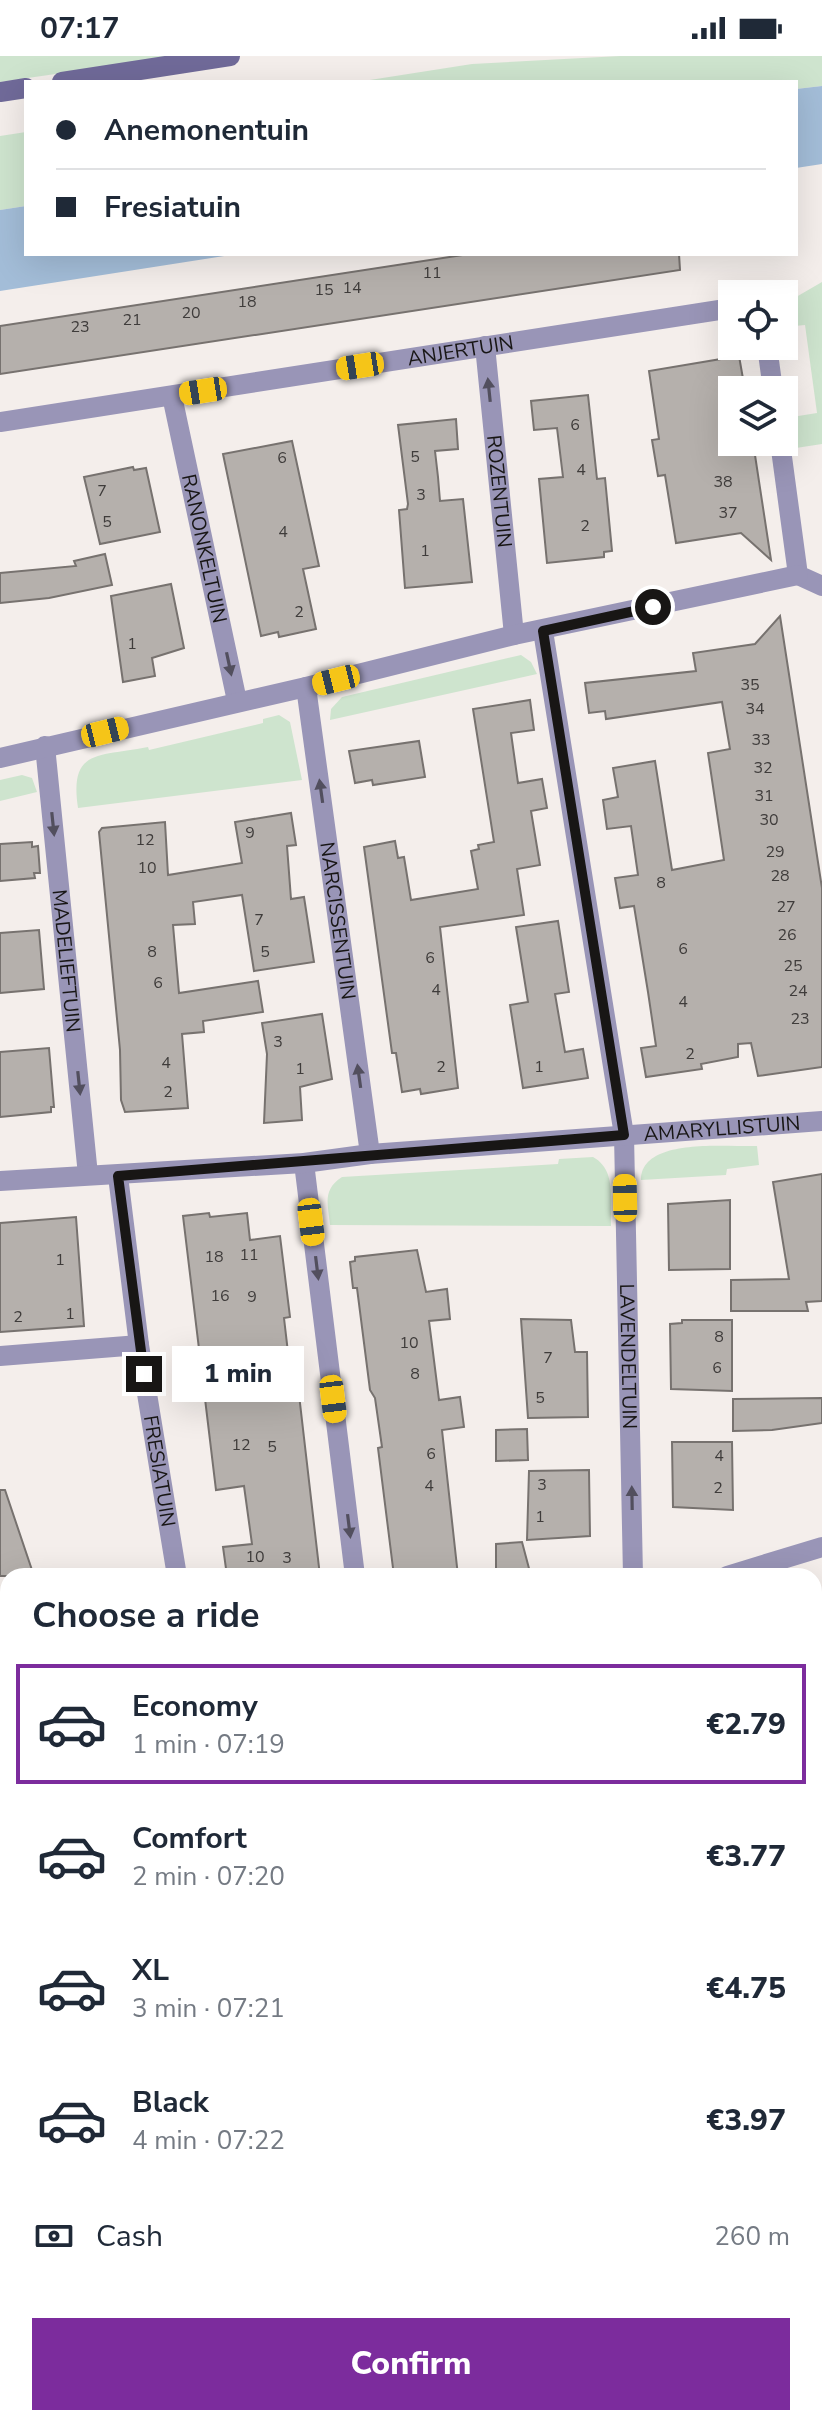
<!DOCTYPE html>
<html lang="en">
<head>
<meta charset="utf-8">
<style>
	:root { --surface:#fff; --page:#f2f2f3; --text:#1f2937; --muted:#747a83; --line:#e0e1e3; --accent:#7c2c9d }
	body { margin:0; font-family:"Nunito Sans",sans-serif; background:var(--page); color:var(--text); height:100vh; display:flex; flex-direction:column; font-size:30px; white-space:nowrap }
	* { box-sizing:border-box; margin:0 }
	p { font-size:26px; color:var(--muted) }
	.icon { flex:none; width:44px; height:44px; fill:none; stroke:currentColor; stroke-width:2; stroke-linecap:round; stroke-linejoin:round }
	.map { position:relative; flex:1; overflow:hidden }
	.details { position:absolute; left:0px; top:1512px; width:822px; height:858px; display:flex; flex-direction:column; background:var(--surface); border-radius:24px 24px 0 0; box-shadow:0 8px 32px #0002 }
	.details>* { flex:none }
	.hud { position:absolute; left:24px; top:24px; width:774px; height:176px; border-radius:0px; box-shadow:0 8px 32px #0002; display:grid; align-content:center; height:176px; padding:0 32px; background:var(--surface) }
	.tools { position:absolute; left:718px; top:224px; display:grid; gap:16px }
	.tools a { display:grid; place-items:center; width:80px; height:80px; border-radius:0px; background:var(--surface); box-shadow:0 8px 32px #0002; font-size:40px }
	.end { position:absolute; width:36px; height:36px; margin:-18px; border:10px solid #181615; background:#fff; box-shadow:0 0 0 4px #fff }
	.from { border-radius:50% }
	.bubble { position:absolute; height:56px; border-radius:0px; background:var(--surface); box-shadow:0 8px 32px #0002; font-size:26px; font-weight:800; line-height:56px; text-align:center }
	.car { position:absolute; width:24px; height:48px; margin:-24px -12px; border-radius:10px; box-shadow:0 0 6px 2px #0007; background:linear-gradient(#f5c518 24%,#345 0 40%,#f5c518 0 76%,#345 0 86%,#f5c518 0) }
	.hud b { display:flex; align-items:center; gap:28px; height:76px; font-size:30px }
	.hud b+b { border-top:2px solid var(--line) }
	.hud i { width:20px; height:20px; background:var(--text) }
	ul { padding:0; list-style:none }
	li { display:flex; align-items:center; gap:24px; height:120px; margin:0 16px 12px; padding:0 16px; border:4px solid transparent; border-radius:0px }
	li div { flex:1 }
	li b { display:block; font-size:30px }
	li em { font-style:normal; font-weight:800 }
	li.selected { border-color:var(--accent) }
	li>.icon { width:72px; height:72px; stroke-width:1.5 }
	h2 { padding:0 32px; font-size:36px; line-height:96px }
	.pay { display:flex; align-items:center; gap:20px; height:88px; padding:0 32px; font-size:30px }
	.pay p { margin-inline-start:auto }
	.cta { display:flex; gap:16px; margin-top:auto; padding:16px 32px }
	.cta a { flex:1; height:92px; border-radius:0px; background:var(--accent); color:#fff; font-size:32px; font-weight:800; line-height:92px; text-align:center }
	.status { display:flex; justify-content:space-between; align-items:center; height:56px; padding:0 40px; background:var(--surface); direction:ltr }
	.status svg { height:22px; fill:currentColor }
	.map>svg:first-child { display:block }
	.green { fill:#cee4ce }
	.water { fill:#a3bdd8 }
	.building { fill:#b5b0ac; stroke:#77726f; stroke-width:2 }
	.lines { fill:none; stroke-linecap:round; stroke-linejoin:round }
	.street { stroke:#9995b7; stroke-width:20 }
	.secondary { stroke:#706a99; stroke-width:20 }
	.oneway { fill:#524f5e }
	.route { stroke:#181615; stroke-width:10 }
	.labels { text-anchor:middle; stroke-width:8; stroke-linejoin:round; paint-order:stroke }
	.number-label { font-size:16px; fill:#3f3c3b }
	.street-label { font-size:20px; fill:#181615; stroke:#f4eeeb }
</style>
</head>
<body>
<div class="status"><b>07:17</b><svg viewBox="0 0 49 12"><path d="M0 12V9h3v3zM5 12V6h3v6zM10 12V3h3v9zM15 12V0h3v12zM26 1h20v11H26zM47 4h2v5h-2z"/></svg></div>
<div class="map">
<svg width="822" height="2369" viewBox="0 0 822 2369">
	<rect width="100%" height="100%" fill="#f4eeeb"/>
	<!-- green -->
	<g class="green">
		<path d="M0,0H180L0,26Z"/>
		<path d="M620,0H822V30L796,33V26H357L472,8Z"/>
		<path d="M26,76V150L0,154V80Z"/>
		<path d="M822,226V388L796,392L792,361L817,357L805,269L784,271V248Z"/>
		<path d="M521,599L531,606L537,618L330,664L331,653L342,641Z"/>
		<path d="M279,659L290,666L302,724L78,752C69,692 99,701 148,691L149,694L263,667V663Z"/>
		<path d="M22,719L32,722L37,736L0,745V724Z"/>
		<path d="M757,1090L759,1109L727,1113L726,1119L641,1124C641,1081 726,1091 757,1090Z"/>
		<path d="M593,1101C617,1114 610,1145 611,1170L330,1169C328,1148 322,1134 342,1121L558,1108L559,1103Z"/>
	</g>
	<!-- water -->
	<g class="water">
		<path d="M822,30V108L796,112V33Z"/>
		<path d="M26,150V198H237L0,235V154Z"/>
	</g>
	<!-- building -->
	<g class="building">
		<path d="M469,198H679L680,214L0,318V270Z"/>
		<path d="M739,300L745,334H732V390L753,386L771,504L741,477L676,487L665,419L658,420L652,384L659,383L649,315Z"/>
		<path d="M588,339L597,423L605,422L612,495L604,496V501L547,507L539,423L563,421L557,372L534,374L531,345Z"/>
		<path d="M456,363L458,393L435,395L438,421L440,445L463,443L472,526L405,532L399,454L407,453L408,448L398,369Z"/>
		<path d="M292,385L319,510L303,513L316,573L279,581L278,576L261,580L223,398Z"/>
		<path d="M133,411L134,414L146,412L160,476L100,488L84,421Z"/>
		<path d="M105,498L112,529L49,542L0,547V517L76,510L74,505Z"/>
		<path d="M171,528L184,592L152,602L155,620L123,626L111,540Z"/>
		<path d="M780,560L822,832V1011L758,1020L751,987L738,988V1001L701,1008L702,1013L646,1021L641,992L656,990L648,936L634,850L620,852L615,822L638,819L631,770L607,773L603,744L618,741L613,712L655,705L672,814L724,804L708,697L730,693L722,646L606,663L605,655L589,657L585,627L696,615L693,597L755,588Z"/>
		<path d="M530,644L534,674L511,677L518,727L542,723L547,752L531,755L540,809L517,813L524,859L440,871L458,1032L421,1038L420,1033L402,1036L396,997H392L364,791L395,785L398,802L404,801L411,844L478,833L471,795L479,793L478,789L494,786L473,653Z"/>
		<path d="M419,685L425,721L373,729L372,724L355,727L349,695Z"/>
		<path d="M291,757L296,789L287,790L291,843L304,841L314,906L254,915L242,839L193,846L195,868L173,869L179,937L258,925L263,956L203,965L204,976L182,978L188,1052L125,1056L121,1044L120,994L99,776L102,772L165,766L168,819L242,807L235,766Z"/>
		<path d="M32,786V791L38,790L40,817H34L35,822L0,825V788Z"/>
		<path d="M558,865L569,936L555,938L565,996L583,993L588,1022L523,1032L510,949L528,946L516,871Z"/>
		<path d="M39,874L44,933L0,937V877Z"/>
		<path d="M322,958L332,1023L300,1031L302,1064L264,1067L267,998L262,967Z"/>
		<path d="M49,992L54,1051H51V1056L0,1061V996Z"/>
		<path d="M822,1118V1245L806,1246L808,1255H731V1224L789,1223L773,1126Z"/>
		<path d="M730,1144V1213L669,1214L668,1148Z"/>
		<path d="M209,1157L210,1161L247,1157L250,1184L280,1180L290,1261L284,1262L292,1331L298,1330L320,1520H227L223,1491L252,1488L244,1430L216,1434L183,1160Z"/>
		<path d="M76,1161L84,1270L0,1276V1167Z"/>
		<path d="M417,1194L426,1236L447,1233L450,1263L429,1265L439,1344L460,1341L464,1371L442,1374L458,1520H394L378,1392L382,1391L375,1342L370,1334L357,1232H353L350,1206L355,1205V1201Z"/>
		<path d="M521,1263L571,1264L575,1296H587L588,1361L528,1362Z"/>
		<path d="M682,1264H732V1335L671,1333L670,1268L682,1267Z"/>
		<path d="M822,1342V1367L772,1374L733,1375V1343Z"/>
		<path d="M527,1373L528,1404L496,1405V1374Z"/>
		<path d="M672,1386H732L733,1454L673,1451Z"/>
		<path d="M589,1414L590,1480L527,1484L529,1415Z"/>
		<path d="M0,1434H5L34,1520H0Z"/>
		<path d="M522,1486L531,1520H496V1488Z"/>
	</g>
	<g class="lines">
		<!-- street -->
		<g class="street">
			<path id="s1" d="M485,290L514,579"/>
			<path d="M767,290L773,334"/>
			<path id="s2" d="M172,340L237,645"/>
			<path id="s3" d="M0,366L732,252"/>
			<path d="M780,386L798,519L822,530"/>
			<path id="s4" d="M543,575L624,1079L633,1520"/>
			<path id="s5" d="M306,631L370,1098"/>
			<path id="s6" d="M45,690L88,1119"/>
			<path d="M0,702L306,631L514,579L798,519"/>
			<path d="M304,1107L355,1520"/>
			<path id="s7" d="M118,1120L139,1289L177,1520"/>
			<path id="s8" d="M0,1125L304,1107L370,1098L822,1065"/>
			<path d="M0,1300L139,1289"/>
			<path d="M727,1520L822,1491"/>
			<path d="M0,1820L8,1844"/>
			<path d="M814,1983L822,1981"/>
			<path d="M814,2177L822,2176"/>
			<path d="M0,2304L8,2302"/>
			<path d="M222,2362L223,2369"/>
			<path d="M546,2362L547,2369"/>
		</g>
		<!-- secondary -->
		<g class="secondary">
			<path d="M62,26L230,0"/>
			<path d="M0,36L26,32"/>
		</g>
	</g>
	<!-- one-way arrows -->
	<defs><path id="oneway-solid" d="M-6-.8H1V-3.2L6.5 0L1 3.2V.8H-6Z" transform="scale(2)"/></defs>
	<g class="oneway">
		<use href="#oneway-solid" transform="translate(489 334) rotate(-96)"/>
		<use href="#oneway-solid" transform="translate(229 608) rotate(78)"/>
		<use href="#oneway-solid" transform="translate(321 735) rotate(-98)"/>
		<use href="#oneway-solid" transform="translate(53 768) rotate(84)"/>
		<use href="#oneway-solid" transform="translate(359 1020) rotate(-98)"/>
		<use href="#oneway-solid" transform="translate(79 1027) rotate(84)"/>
		<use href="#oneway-solid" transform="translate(317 1212) rotate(83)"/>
		<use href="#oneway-solid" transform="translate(632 1442) rotate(-91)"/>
		<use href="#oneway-solid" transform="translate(349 1470) rotate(83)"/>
	</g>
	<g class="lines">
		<!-- route -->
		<path class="route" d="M144,1318L118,1120L624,1079L543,575L653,551"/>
	</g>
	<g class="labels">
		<!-- number labels -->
		<g class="number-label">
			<text x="432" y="222">11</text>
			<text x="352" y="237">14</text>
			<text x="324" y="239">15</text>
			<text x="247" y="251">18</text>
			<text x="191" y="262">20</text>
			<text x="132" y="269">21</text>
			<text x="80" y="276">23</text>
			<text x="575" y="374">6</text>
			<text x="415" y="406">5</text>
			<text x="282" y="407">6</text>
			<text x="581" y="419">4</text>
			<text x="723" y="431">38</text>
			<text x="102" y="440">7</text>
			<text x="421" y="444">3</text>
			<text x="728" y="462">37</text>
			<text x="107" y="471">5</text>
			<text x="585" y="475">2</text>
			<text x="283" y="481">4</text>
			<text x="425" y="500">1</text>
			<text x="299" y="561">2</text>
			<text x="132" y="593">1</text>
			<text x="750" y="634">35</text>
			<text x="755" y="658">34</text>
			<text x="761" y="689">33</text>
			<text x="763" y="717">32</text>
			<text x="764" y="745">31</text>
			<text x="769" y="769">30</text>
			<text x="250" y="782">9</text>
			<text x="145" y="789">12</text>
			<text x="775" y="801">29</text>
			<text x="147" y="817">10</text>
			<text x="780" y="825">28</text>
			<text x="661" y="832">8</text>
			<text x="786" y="856">27</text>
			<text x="259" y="869">7</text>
			<text x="787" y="884">26</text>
			<text x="683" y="898">6</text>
			<text x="152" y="901">8</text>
			<text x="265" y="901">5</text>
			<text x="430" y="907">6</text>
			<text x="793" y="915">25</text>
			<text x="158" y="932">6</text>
			<text x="436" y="939">4</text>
			<text x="798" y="940">24</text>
			<text x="683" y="951">4</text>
			<text x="800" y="968">23</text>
			<text x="278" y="991">3</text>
			<text x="690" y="1003">2</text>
			<text x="166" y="1012">4</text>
			<text x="441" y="1016">2</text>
			<text x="539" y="1016">1</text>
			<text x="300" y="1018">1</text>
			<text x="168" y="1041">2</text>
			<text x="249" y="1204">11</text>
			<text x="214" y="1206">18</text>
			<text x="60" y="1209">1</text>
			<text x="220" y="1245">16</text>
			<text x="252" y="1246">9</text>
			<text x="70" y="1263">1</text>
			<text x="18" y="1266">2</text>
			<text x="719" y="1286">8</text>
			<text x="409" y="1292">10</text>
			<text x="548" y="1307">7</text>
			<text x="717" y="1317">6</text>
			<text x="415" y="1323">8</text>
			<text x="540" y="1347">5</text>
			<text x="241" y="1394">12</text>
			<text x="272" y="1396">5</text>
			<text x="431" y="1403">6</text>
			<text x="719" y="1405">4</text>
			<text x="542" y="1434">3</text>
			<text x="429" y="1435">4</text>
			<text x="718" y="1437">2</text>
			<text x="540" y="1466">1</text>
			<text x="255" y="1506">10</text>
			<text x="287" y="1507">3</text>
		</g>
		<!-- street labels -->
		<g class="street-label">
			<text dy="7" stroke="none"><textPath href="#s3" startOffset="466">ANJERTUIN</textPath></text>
			<text dy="7" stroke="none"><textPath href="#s1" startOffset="146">ROZENTUIN</textPath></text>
			<text dy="7" stroke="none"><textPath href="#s2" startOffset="156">RANONKELTUIN</textPath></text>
			<text dy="7" stroke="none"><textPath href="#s5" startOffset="236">NARCISSENTUIN</textPath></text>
			<text dy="7" stroke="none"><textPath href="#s6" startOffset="216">MADELIEFTUIN</textPath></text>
			<text dy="7" stroke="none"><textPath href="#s8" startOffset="724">AMARYLLISTUIN</textPath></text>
			<text dy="7" stroke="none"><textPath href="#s4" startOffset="732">LAVENDELTUIN</textPath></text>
			<text dy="7" stroke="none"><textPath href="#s7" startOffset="298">FRESIATUIN</textPath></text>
		</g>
	</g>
</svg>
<div class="tools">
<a><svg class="icon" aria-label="locate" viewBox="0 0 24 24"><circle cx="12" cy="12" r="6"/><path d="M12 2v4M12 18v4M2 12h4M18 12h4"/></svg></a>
<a><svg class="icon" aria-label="layers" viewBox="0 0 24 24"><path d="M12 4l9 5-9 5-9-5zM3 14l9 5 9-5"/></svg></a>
</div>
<i class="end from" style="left:653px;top:551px"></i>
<i class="end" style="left:144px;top:1318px"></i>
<div class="bubble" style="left:172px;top:1290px;width:132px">1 min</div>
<i class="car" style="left:360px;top:310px;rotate:261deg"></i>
<i class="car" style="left:203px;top:335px;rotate:261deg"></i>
<i class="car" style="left:336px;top:624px;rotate:256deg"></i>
<i class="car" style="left:105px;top:676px;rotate:76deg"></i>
<i class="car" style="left:625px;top:1142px;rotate:359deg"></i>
<i class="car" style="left:311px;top:1166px;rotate:173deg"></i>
<i class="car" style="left:333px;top:1343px;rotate:173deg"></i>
<div class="hud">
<b><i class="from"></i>Anemonentuin</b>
<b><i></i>Fresiatuin</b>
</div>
<section class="details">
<h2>Choose a ride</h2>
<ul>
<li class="selected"><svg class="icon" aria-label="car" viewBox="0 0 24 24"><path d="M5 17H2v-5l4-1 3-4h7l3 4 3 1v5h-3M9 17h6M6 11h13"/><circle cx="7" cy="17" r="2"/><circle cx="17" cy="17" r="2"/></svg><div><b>Economy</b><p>1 min · 07:19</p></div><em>€2.79</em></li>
<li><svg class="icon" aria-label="car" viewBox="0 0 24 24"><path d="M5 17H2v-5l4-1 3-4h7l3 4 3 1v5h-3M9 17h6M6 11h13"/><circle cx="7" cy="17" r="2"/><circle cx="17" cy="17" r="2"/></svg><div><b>Comfort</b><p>2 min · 07:20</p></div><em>€3.77</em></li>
<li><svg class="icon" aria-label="car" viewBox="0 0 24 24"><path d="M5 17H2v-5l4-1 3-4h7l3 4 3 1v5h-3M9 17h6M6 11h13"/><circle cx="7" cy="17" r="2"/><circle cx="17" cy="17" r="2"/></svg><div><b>XL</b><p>3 min · 07:21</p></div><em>€4.75</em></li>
<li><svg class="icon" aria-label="car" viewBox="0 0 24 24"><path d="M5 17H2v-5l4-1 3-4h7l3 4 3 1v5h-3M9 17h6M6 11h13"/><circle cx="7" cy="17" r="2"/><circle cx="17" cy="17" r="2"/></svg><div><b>Black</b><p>4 min · 07:22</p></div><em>€3.97</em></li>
</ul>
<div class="pay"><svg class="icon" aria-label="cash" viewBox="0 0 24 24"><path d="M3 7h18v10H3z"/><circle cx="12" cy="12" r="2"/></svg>Cash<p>260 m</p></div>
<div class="cta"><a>Confirm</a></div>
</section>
</div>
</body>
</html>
